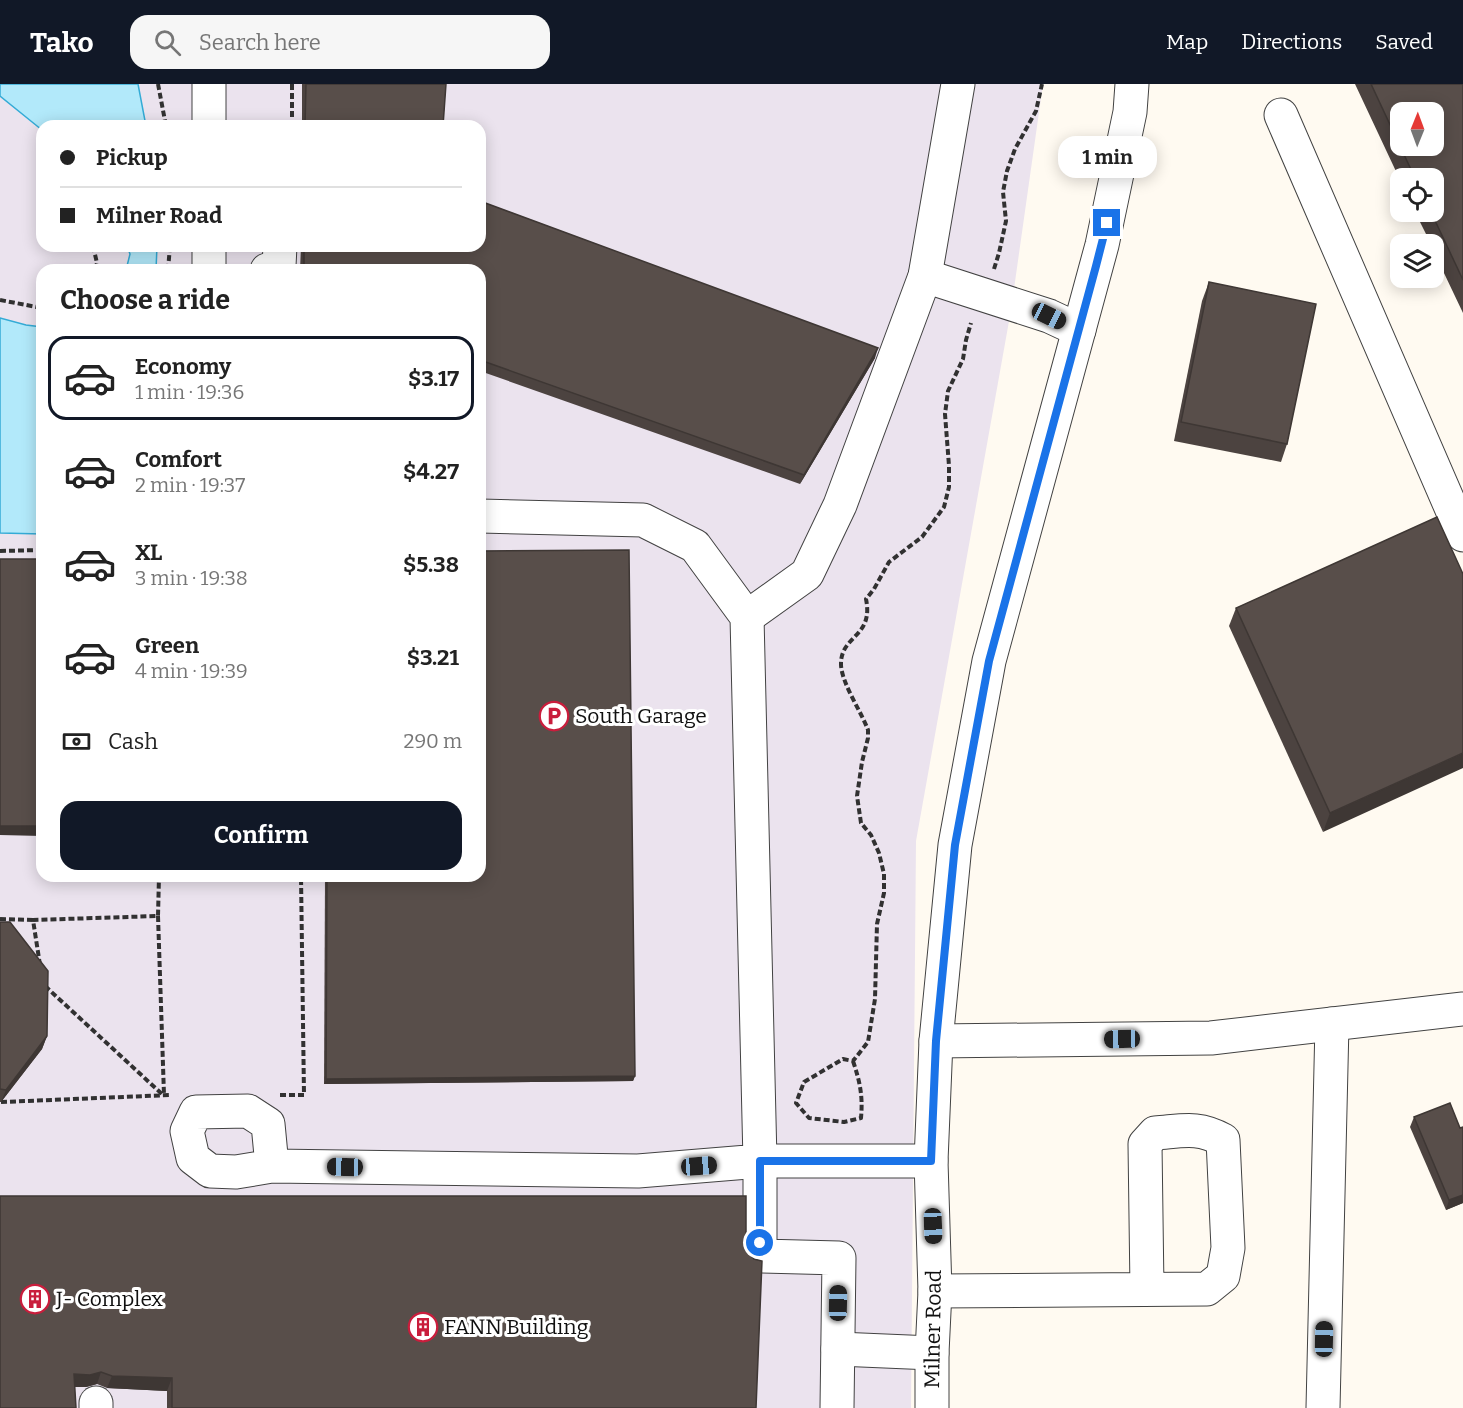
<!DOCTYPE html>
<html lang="en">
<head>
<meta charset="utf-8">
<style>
	:root { --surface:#fff; --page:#f6f6f6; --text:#222; --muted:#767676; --line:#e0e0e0; --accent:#111827 }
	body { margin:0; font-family:Bitter,serif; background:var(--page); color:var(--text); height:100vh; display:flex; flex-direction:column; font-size:22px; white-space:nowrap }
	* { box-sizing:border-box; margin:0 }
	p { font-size:20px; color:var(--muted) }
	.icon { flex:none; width:33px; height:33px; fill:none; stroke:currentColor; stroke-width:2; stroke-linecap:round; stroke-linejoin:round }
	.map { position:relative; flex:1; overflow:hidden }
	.sheet { position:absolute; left:36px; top:180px; width:450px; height:618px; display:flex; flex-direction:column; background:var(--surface); border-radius:18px; box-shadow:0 3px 15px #0003 }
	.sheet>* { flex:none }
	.top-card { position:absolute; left:36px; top:36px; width:450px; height:132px; border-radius:18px; box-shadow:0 3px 15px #0003; display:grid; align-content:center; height:132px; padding:0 24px; background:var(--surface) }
	.needle { width:39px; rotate:1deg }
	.tools { position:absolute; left:1390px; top:18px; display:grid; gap:12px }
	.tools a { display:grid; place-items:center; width:54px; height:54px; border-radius:12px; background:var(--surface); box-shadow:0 3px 15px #0003; font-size:30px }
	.end { position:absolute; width:27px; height:27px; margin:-14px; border:8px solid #1a73e8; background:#fff; box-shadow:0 0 0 3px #fff }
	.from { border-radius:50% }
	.bubble { position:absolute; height:42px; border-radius:18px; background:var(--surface); box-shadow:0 3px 15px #0003; font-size:20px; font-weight:700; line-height:42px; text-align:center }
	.car { position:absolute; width:18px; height:36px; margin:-18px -9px; border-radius:8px; box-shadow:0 0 4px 2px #0007; background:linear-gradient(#222 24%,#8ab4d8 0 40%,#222 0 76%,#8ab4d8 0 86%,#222 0) }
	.top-card b { display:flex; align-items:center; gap:21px; height:57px; font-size:22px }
	.top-card b+b { border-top:2px solid var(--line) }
	.top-card i { width:15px; height:15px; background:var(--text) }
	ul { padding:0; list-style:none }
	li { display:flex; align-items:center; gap:18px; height:84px; margin:0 12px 9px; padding:0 12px; border:3px solid transparent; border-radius:18px }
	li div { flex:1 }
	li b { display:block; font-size:22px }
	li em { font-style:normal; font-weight:700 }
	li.current { border-color:var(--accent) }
	li>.icon { width:54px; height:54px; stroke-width:1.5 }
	h2 { padding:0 24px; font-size:27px; line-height:72px }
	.pay { display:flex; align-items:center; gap:15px; height:66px; padding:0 24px; font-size:22px }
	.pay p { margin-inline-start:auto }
	.cta { display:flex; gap:12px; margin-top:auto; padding:12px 24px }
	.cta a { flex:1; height:69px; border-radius:18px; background:var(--accent); color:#fff; font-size:24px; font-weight:700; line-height:69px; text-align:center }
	header { display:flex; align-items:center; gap:36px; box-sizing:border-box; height:84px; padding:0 30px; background:var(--accent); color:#fff }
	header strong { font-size:28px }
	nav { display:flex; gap:33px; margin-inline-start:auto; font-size:21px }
	.search { width:420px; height:54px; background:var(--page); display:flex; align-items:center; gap:15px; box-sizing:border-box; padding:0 21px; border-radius:18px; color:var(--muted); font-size:22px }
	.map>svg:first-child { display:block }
	.industrial { fill:#ebe3ee; fill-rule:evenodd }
	.water { fill:#b2e9fa; stroke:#34abd6; stroke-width:1.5 }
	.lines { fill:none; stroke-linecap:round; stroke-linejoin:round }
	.minor-casing { stroke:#424242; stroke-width:35 }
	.path { stroke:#313131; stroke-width:4; stroke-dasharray:6 3; stroke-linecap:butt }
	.minor { stroke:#fff; stroke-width:33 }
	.wall { fill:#4c4340 }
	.shaded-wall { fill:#3e3734 }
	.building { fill:#584e4a; stroke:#3e3734; stroke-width:1.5; fill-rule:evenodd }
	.route { stroke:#1a73e8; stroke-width:8 }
	.labels { text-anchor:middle; stroke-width:6; stroke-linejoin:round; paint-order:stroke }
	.poi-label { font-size:21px; fill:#0f0f0f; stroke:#fff; text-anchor:start }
	.street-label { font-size:21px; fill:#0f0f0f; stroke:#fff }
</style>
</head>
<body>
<header>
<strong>Tako</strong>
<div class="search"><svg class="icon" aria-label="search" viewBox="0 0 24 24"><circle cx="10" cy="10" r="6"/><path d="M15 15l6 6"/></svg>Search here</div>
<nav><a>Map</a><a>Directions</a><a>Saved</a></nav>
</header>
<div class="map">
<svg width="1463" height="1324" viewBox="0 0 1463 1324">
	<rect width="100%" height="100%" fill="#fffaf1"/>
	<!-- industrial -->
	<path class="industrial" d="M0,0H1043L1011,226L916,757L911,1324H0ZM42,42H480V162H42ZM42,186H480V792H42Z"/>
	<!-- water -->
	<g class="water">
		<path d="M0,0H138L146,42H42V46L0,12Z"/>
		<path d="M127,162H157L156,186H126L130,170Z"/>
		<path d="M0,234L26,241L42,243V450L0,449Z"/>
	</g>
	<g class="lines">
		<!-- minor casing -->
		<g class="minor-casing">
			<g id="minor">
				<path d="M1281,31L1463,451"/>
				<path d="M209,42V0"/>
				<path d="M209,186V162"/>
				<path d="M267,186L279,182L280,162"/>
				<path d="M925,192L1049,232L1079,246"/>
				<path d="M747,533L807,490L840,421L925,192L958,0"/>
				<path d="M936,957L1211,954L1463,925"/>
				<path d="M272,1082L268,1040L248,1027L196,1028L187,1047L193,1074L210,1087L236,1088L272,1082L638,1087L760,1077L747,533L695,462L643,436L480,432"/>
				<path d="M935,1207L1207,1205L1223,1192L1228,1164L1223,1056C1198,1042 1183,1047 1155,1049L1145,1060L1147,1205"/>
				<path d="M838,1265L932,1269"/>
				<path d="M96,1319V1324"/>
				<path d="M837,1324L839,1174L760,1172V1077H931"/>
				<path d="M932,1324V1269L935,1207L931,1077L936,957L955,761L989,577L1102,161L1130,28L1132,0"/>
				<path d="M1323,1324L1332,940"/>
			</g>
		</g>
		<!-- path -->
		<g class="path">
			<path d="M158,0L166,42"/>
			<path d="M292,0V42"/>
			<path d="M93,162L97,179L95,186"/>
			<path d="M994,185L999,169L1006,137L1003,108L1007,87L1015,65L1036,27L1042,0"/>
			<path d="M168,186L170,162"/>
			<path d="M0,216L42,224"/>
			<path d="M0,467L42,466"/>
			<path d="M158,832L164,1011"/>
			<path d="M0,835L33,836"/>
			<path d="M40,881L33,836L158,832L159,792"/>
			<path d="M45,902L163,1011"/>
			<path d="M853,977C860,998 863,1012 861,1034L844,1038L809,1034L796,1019L804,998L843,975L853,977L868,958L875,915L877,840L884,809V790L879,769L871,751L861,739L857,712L862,678L868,654V646C861,627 842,600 841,581C840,551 874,554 866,515L874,505L889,478L922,453L944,423L949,403V382L945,330L948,307L963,275L966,256L971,239"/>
			<path d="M280,1011H304L301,792"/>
			<path d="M1,1018L171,1011"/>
		</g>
		<!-- minor -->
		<use href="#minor" class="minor"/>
	</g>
	<!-- wall -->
	<g class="wall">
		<path d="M302,0H446L443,42H302Z"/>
		<path d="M1355,0H1463V229L1434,168V160H1431L1415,128H1434V94H1401V98Z"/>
		<path d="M301,162H480L875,274L800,400L480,287V186H300Z"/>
		<path d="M1209,198L1287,360L1281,378L1174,357L1202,217Z"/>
		<path d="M1463,490L1323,748L1229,542L1236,524Z"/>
		<path d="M325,792H480L635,992L633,997L324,1000Z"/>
		<path d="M0,838L47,952L42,965L1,1018H0Z"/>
		<path d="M1414,1033L1463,1119L1446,1126L1410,1043Z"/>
		<path d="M0,1112L746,1160L756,1324H167V1307L107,1304L97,1300L86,1303H75Z"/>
	</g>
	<!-- shaded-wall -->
	<g class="shaded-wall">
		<path d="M878,264L875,274L800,400L804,391Z"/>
		<path d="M1463,669V684L1323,748L1330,729Z"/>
		<path d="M0,742H42V752L0,751Z"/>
		<path d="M47,952L42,965L1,1018L6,1006Z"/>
		<path d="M635,992L633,997L324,1000L326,995Z"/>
		<path d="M1463,1111V1119L1446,1126L1449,1116Z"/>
		<path d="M101,1288L97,1300L86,1303H69L74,1290Z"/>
		<path d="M112,1292L172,1294L167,1307L107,1304Z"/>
	</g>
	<!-- building -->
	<g class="building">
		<path d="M306,0H446L443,42H305Z"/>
		<path d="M1371,0H1463V196L1431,128H1434V94H1415ZM1401,28H1434V62H1401Z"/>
		<path d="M480,117L878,264L804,391L480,276V186H304V162H480Z"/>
		<path d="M1209,198L1316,220L1287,360L1181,338Z"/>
		<path d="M1437,433L1463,490V669L1330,729L1236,524Z"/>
		<path d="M629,466L635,992L326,995L327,792H480V467Z"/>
		<rect x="0" y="475" width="42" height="267"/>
		<path d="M0,838H10L48,887L47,952L6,1006L0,1005Z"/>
		<path d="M1450,1019L1460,1044L1463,1043V1111L1449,1116L1414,1033Z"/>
		<path d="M0,1112H746V1160L749,1169L754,1175L762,1177L756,1324H172V1294L112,1292L101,1288L90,1291L74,1290L76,1324H0Z"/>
	</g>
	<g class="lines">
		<!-- route -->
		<path class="route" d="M760,1159V1077H931L936,957L955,761L989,577L1096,182L1107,139"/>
	</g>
	<!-- icons -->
	<defs>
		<g id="parking-ring" transform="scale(1.5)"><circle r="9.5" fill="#fff" stroke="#c91d3c" stroke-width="1.5"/><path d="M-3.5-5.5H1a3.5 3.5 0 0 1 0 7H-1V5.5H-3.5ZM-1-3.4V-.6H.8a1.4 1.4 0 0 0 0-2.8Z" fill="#c91d3c"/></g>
		<g id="building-ring" transform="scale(1.5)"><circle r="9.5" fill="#fff" stroke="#c91d3c" stroke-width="1.5"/><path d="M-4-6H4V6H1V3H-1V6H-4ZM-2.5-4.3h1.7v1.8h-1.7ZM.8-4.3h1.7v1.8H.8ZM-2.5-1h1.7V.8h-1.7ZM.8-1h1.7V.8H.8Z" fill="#c91d3c"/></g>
	</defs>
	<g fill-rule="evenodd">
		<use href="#parking-ring" x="554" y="632"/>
		<use href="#building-ring" x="35" y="1215"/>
		<use href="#building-ring" x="423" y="1243"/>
	</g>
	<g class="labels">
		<!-- poi labels -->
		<g class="poi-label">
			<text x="575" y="639">South Garage</text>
			<text x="56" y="1222">J- Complex</text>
			<text x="444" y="1250">FANN Building</text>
		</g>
		<!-- street labels -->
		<g class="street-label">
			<text transform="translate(933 1245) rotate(-89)" y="7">Milner Road</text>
		</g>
	</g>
</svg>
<div class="tools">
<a><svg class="needle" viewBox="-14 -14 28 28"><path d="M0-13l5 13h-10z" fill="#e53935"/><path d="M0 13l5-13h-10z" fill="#767676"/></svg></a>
<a><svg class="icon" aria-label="locate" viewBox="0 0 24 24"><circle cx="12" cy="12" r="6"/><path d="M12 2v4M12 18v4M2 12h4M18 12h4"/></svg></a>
<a><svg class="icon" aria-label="layers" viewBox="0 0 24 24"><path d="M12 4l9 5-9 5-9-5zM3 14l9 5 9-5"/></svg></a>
</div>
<i class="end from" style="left:760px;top:1159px"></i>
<i class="end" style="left:1107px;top:139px"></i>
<div class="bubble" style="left:1058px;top:52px;width:99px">1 min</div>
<i class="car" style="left:1049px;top:232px;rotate:116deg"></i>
<i class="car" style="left:1122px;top:955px;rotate:269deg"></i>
<i class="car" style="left:699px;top:1082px;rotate:86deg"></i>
<i class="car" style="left:345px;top:1083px;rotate:271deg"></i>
<i class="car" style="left:933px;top:1142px;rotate:178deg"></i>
<i class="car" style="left:838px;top:1219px;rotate:1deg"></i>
<i class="car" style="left:1324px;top:1255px;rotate:1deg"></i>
<div class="top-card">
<b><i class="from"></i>Pickup</b>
<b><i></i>Milner Road</b>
</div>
<section class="sheet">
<h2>Choose a ride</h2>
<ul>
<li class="current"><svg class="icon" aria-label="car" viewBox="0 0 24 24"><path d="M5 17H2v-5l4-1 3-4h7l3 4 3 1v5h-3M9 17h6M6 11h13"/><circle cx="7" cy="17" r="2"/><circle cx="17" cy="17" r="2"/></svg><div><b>Economy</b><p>1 min · 19:36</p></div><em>$3.17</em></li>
<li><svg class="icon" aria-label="car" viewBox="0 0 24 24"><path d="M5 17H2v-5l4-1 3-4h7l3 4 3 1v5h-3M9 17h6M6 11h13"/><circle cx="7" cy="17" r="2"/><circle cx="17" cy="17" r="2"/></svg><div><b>Comfort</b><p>2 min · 19:37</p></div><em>$4.27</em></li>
<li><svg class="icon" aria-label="car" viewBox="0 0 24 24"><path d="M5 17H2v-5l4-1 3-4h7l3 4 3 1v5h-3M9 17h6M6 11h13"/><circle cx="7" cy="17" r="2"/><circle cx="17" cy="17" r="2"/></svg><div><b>XL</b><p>3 min · 19:38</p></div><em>$5.38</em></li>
<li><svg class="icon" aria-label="car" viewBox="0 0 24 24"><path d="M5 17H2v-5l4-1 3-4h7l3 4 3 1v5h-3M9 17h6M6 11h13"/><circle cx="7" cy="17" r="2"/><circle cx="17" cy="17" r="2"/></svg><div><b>Green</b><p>4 min · 19:39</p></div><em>$3.21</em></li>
</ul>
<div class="pay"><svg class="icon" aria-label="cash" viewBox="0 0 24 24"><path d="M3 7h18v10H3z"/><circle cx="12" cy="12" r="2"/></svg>Cash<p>290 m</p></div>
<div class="cta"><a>Confirm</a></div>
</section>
</div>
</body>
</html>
